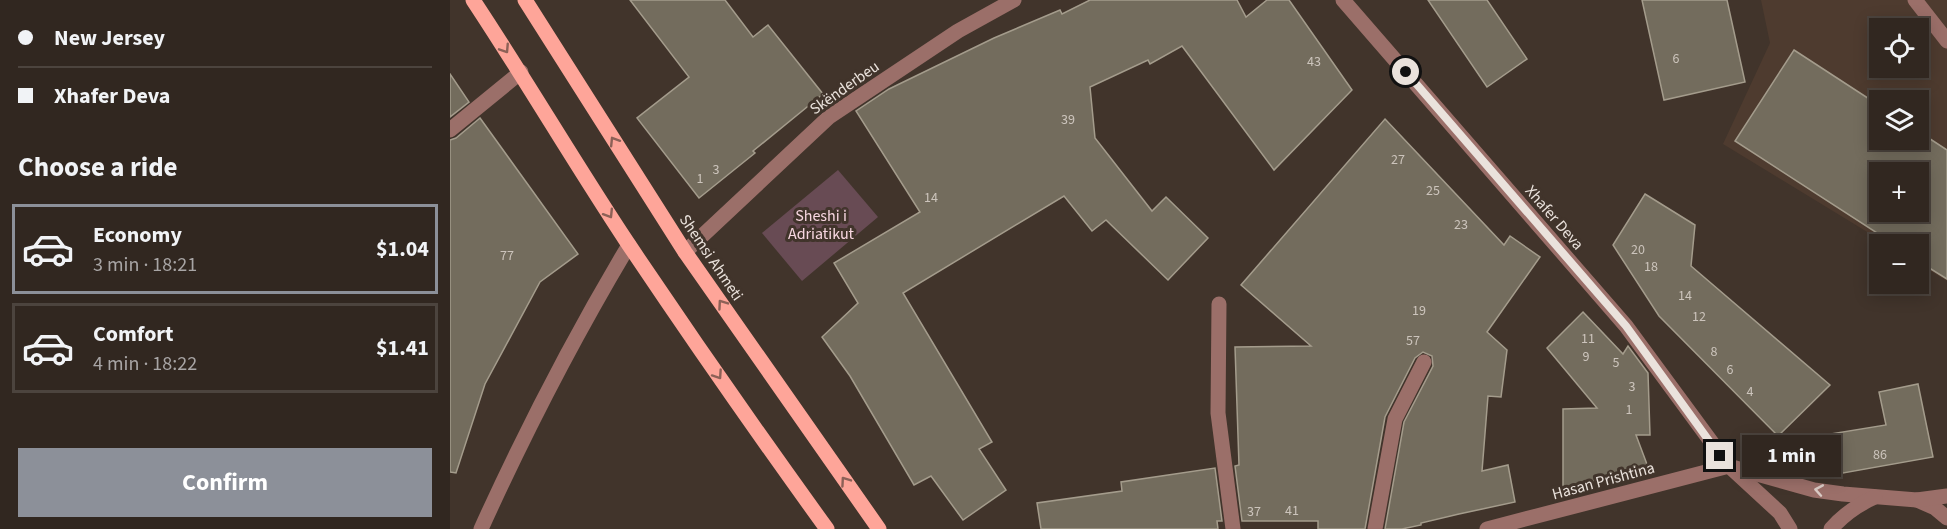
<!DOCTYPE html>
<html lang="en">
<head>
<meta charset="utf-8">
<style>
	:root { --surface:#312720; --page:#392f29; --text:#f1f3f6; --muted:#a8a5a5; --line:#4c443e; --accent:#8c9099 }
	body { margin:0; font-family:"Source Sans 3",sans-serif; background:var(--page); color:var(--text); height:100vh; display:flex; flex-direction:column; font-size:22px; white-space:nowrap }
	* { box-sizing:border-box; margin:0 }
	p { font-size:20px; color:var(--muted) }
	.icon { flex:none; width:33px; height:33px; fill:none; stroke:currentColor; stroke-width:2; stroke-linecap:round; stroke-linejoin:round }
	.map { position:relative; flex:1; overflow:hidden }
	.drawer { display:flex; flex-direction:column; background:var(--surface); width:450px }
	.drawer>* { flex:none }
	.banner { display:grid; align-content:center; height:132px; padding:0 18px; background:var(--surface) }
	.tools { position:absolute; left:1419px; top:18px; display:grid; gap:12px }
	.tools a { display:grid; place-items:center; width:60px; height:60px; border-radius:0px; background:var(--surface); box-shadow:0 3px 15px #0003,0 0 0 2px var(--line); font-size:30px }
	.end { position:absolute; width:27px; height:27px; margin:-14px; border:8px solid #eae2dc; background:#111; box-shadow:0 0 0 3px #111 }
	.from { border-radius:50% }
	.bubble { position:absolute; height:42px; border-radius:0px; background:var(--surface); box-shadow:0 3px 15px #0003,0 0 0 2px var(--line); font-size:20px; font-weight:700; line-height:42px; text-align:center }
	.banner b { display:flex; align-items:center; gap:21px; height:57px; font-size:22px }
	.banner b+b { border-top:2px solid var(--line) }
	.banner i { width:15px; height:15px; background:var(--text) }
	ul { padding:0; list-style:none }
	li { display:flex; align-items:center; gap:18px; height:90px; margin:0 12px 9px; padding:0 6px; border:3px solid var(--line); border-radius:0px }
	li div { flex:1 }
	li b { display:block; font-size:22px }
	li em { font-style:normal; font-weight:700 }
	li.current { border-color:var(--accent) }
	li>.icon { width:54px; height:54px; stroke-width:1.5 }
	h2 { padding:0 18px; font-size:27px; line-height:72px }
	.button { display:flex; gap:12px; margin-top:auto; padding:12px 18px }
	.button a { flex:1; height:69px; border-radius:0px; background:var(--accent); color:#fff; font-size:24px; font-weight:700; line-height:69px; text-align:center }
	main { display:flex; flex:1; min-height:0 }
	.map>svg:first-child { display:block }
	.built { fill:#4e3b2f; fill-rule:evenodd }
	.green { fill:#684b54 }
	.building { fill:#736c5d; stroke:#a49c8c; stroke-width:1.5; fill-rule:evenodd }
	.lines { fill:none; stroke-linecap:round; stroke-linejoin:round }
	.minor { stroke:#9b6f69; stroke-width:15 }
	.major { stroke:#fea599; stroke-width:15 }
	.oneway { stroke:#8d6157 }
	.oneway2 { stroke:#dacbc5 }
	.route { stroke:#eae2dc; stroke-width:8 }
	.labels { text-anchor:middle; stroke-width:6; stroke-linejoin:round; paint-order:stroke }
	.number-label { font-size:14px; fill:#ccc4bc }
	.street-label { font-size:16px; fill:#eae2dc; stroke:#41342b }
	.park-label { font-size:16px; fill:#f8d7e1; stroke:#41342b }
</style>
</head>
<body>
<main>
<section class="drawer">
<div class="banner">
<b><i class="from"></i>New Jersey</b>
<b><i></i>Xhafer Deva</b>
</div>
<h2>Choose a ride</h2>
<ul>
<li class="current"><svg class="icon" aria-label="car" viewBox="0 0 24 24"><path d="M5 17H2v-5l4-1 3-4h7l3 4 3 1v5h-3M9 17h6M6 11h13"/><circle cx="7" cy="17" r="2"/><circle cx="17" cy="17" r="2"/></svg><div><b>Economy</b><p>3 min · 18:21</p></div><em>$1.04</em></li>
<li><svg class="icon" aria-label="car" viewBox="0 0 24 24"><path d="M5 17H2v-5l4-1 3-4h7l3 4 3 1v5h-3M9 17h6M6 11h13"/><circle cx="7" cy="17" r="2"/><circle cx="17" cy="17" r="2"/></svg><div><b>Comfort</b><p>4 min · 18:22</p></div><em>$1.41</em></li>
</ul>
<div class="button"><a>Confirm</a></div>
</section>
<div class="map">
<svg width="1497" height="529" viewBox="0 0 1497 529">
	<rect width="100%" height="100%" fill="#41342b"/>
	<!-- built -->
	<path class="built" d="M1311,0H1497V281L1469,264L1468,244H1437L1273,144L1320,43ZM1430,28H1468V68H1430ZM1430,100H1468V140H1430ZM1430,172H1468V212H1430Z"/>
	<!-- green -->
	<path class="green" d="M388,170L428,217L352,281L312,233Z"/>
	<!-- building -->
	<g class="building">
		<path d="M180,0H275L303,37L318,25L373,94L303,151L305,153L249,198L187,118L239,77Z"/>
		<path d="M640,0H787L796,17L817,0H839L902,90L824,170L732,46L700,64L698,60L640,87L645,138L702,211L716,197L758,238L718,280L656,220L642,231L614,196L453,293L542,442L529,449L556,490L513,520L481,476L464,485L400,376L372,337L408,303L384,263L470,212L406,111L439,89L544,38L610,10L612,14Z"/>
		<path d="M978,0H1037L1077,59L1037,87Z"/>
		<path d="M1192,0H1277L1295,82L1214,100Z"/>
		<path d="M1344,50L1430,106V140H1468V131L1497,150V279L1468,261V244H1444L1285,141ZM1430,172H1468V212H1430Z"/>
		<path d="M0,74L19,102L0,117Z"/>
		<path d="M30,118L128,254L90,282L35,384L6,473L0,472V140L6,138Z"/>
		<path d="M935,119L1054,245L1060,236L1090,257L1037,332L1057,350L1051,397L1038,396L1032,471L1058,465L1065,502L1009,514L971,523V525L952,529H935L954,422L983,366L982,356L973,352L965,358L935,417L915,529H868V521H792L785,466L789,465L785,347L861,346L791,285Z"/>
		<path d="M1195,194L1245,225L1241,266L1380,385L1328,436L1209,316L1163,245Z"/>
		<path d="M1133,312L1173,354L1178,346L1198,373L1200,435H1186L1198,467L1113,489V409L1147,408L1097,348Z"/>
		<path d="M1468,384L1483,457L1382,475L1374,435L1436,425L1429,392Z"/>
		<path d="M765,468L772,521H767L768,529H591L587,503L672,491L671,482Z"/>
	</g>
	<g class="lines">
		<!-- minor -->
		<g class="minor">
			<path d="M893,0L1176,326L1279,466L1330,513L1340,529"/>
			<path d="M1465,0L1497,41"/>
			<path d="M0,130L71,72"/>
			<path d="M235,252L379,117L508,31L564,0"/>
			<path d="M769,304L768,413L783,529"/>
			<path d="M1282,467L1364,490L1393,494L1467,500L1485,508L1497,518"/>
			<path d="M1467,500L1497,496"/>
			<path d="M31,529C75,432 124,337 179,245"/>
			<path d="M925,529L945,419L974,362"/>
			<path d="M1037,529L1279,466"/>
			<path d="M1381,529C1394,514 1407,505 1425,497"/>
		</g>
		<!-- major -->
		<g class="major">
			<path d="M23,0C76,80 124,162 177,242C242,339 309,435 377,529"/>
			<path d="M75,0L235,252L429,529"/>
		</g>
	</g>
	<!-- one-way arrows -->
	<defs><path id="oneway-chevron" d="M-2-3.5L2.5 0L-2 3.5" fill="none" stroke-width="1.6" stroke-linecap="round" stroke-linejoin="round" transform="scale(1.5)"/></defs>
	<g class="oneway">
		<use href="#oneway-chevron" transform="translate(55 49) rotate(57)"/>
		<use href="#oneway-chevron" transform="translate(164 141) rotate(-122)"/>
		<use href="#oneway-chevron" transform="translate(159 214) rotate(58)"/>
		<use href="#oneway-chevron" transform="translate(272 304) rotate(-125)"/>
		<use href="#oneway-chevron" transform="translate(268 375) rotate(56)"/>
		<use href="#oneway-chevron" transform="translate(395 481) rotate(-125)"/>
	</g>
	<use class="oneway2" href="#oneway-chevron" transform="translate(1369 490) rotate(-170)"/>
	<g class="lines">
		<!-- route -->
		<path class="route" d="M956,72L1176,326L1270,456"/>
	</g>
	<g class="labels">
		<!-- number labels -->
		<g class="number-label">
			<text x="1226" y="63">6</text>
			<text x="864" y="66">43</text>
			<text x="618" y="124">39</text>
			<text x="948" y="164">27</text>
			<text x="266" y="174">3</text>
			<text x="250" y="183">1</text>
			<text x="983" y="195">25</text>
			<text x="481" y="202">14</text>
			<text x="1011" y="229">23</text>
			<text x="1188" y="254">20</text>
			<text x="57" y="260">77</text>
			<text x="1201" y="271">18</text>
			<text x="1235" y="300">14</text>
			<text x="969" y="315">19</text>
			<text x="1249" y="321">12</text>
			<text x="1138" y="343">11</text>
			<text x="963" y="345">57</text>
			<text x="1264" y="356">8</text>
			<text x="1136" y="361">9</text>
			<text x="1166" y="367">5</text>
			<text x="1280" y="374">6</text>
			<text x="1182" y="391">3</text>
			<text x="1300" y="396">4</text>
			<text x="1179" y="414">1</text>
			<text x="1430" y="459">86</text>
			<text x="842" y="515">41</text>
			<text x="804" y="516">37</text>
		</g>
		<!-- street labels -->
		<g class="street-label">
			<text transform="translate(394 87) rotate(-35)" y="6">Skënderbeu</text>
			<text transform="translate(1105 217) rotate(49)" y="6">Xhafer Deva</text>
			<text transform="translate(262 257) rotate(56)" y="6">Shemsi Ahmeti</text>
			<text transform="translate(1153 480) rotate(-15)" y="6">Hasan Prishtina</text>
		</g>
		<!-- park labels -->
		<g class="park-label">
			<text x="371" y="221">Sheshi i<tspan x="371" dy="18">Adriatikut</tspan></text>
		</g>
	</g>
</svg>
<div class="tools">
<a><svg class="icon" aria-label="locate" viewBox="0 0 24 24"><circle cx="12" cy="12" r="6"/><path d="M12 2v4M12 18v4M2 12h4M18 12h4"/></svg></a>
<a><svg class="icon" aria-label="layers" viewBox="0 0 24 24"><path d="M12 4l9 5-9 5-9-5zM3 14l9 5 9-5"/></svg></a>
<a>+</a>
<a>−</a>
</div>
<i class="end from" style="left:956px;top:72px"></i>
<i class="end" style="left:1270px;top:456px"></i>
<div class="bubble" style="left:1292px;top:435px;width:99px">1 min</div>
</div>
</main>
</body>
</html>
